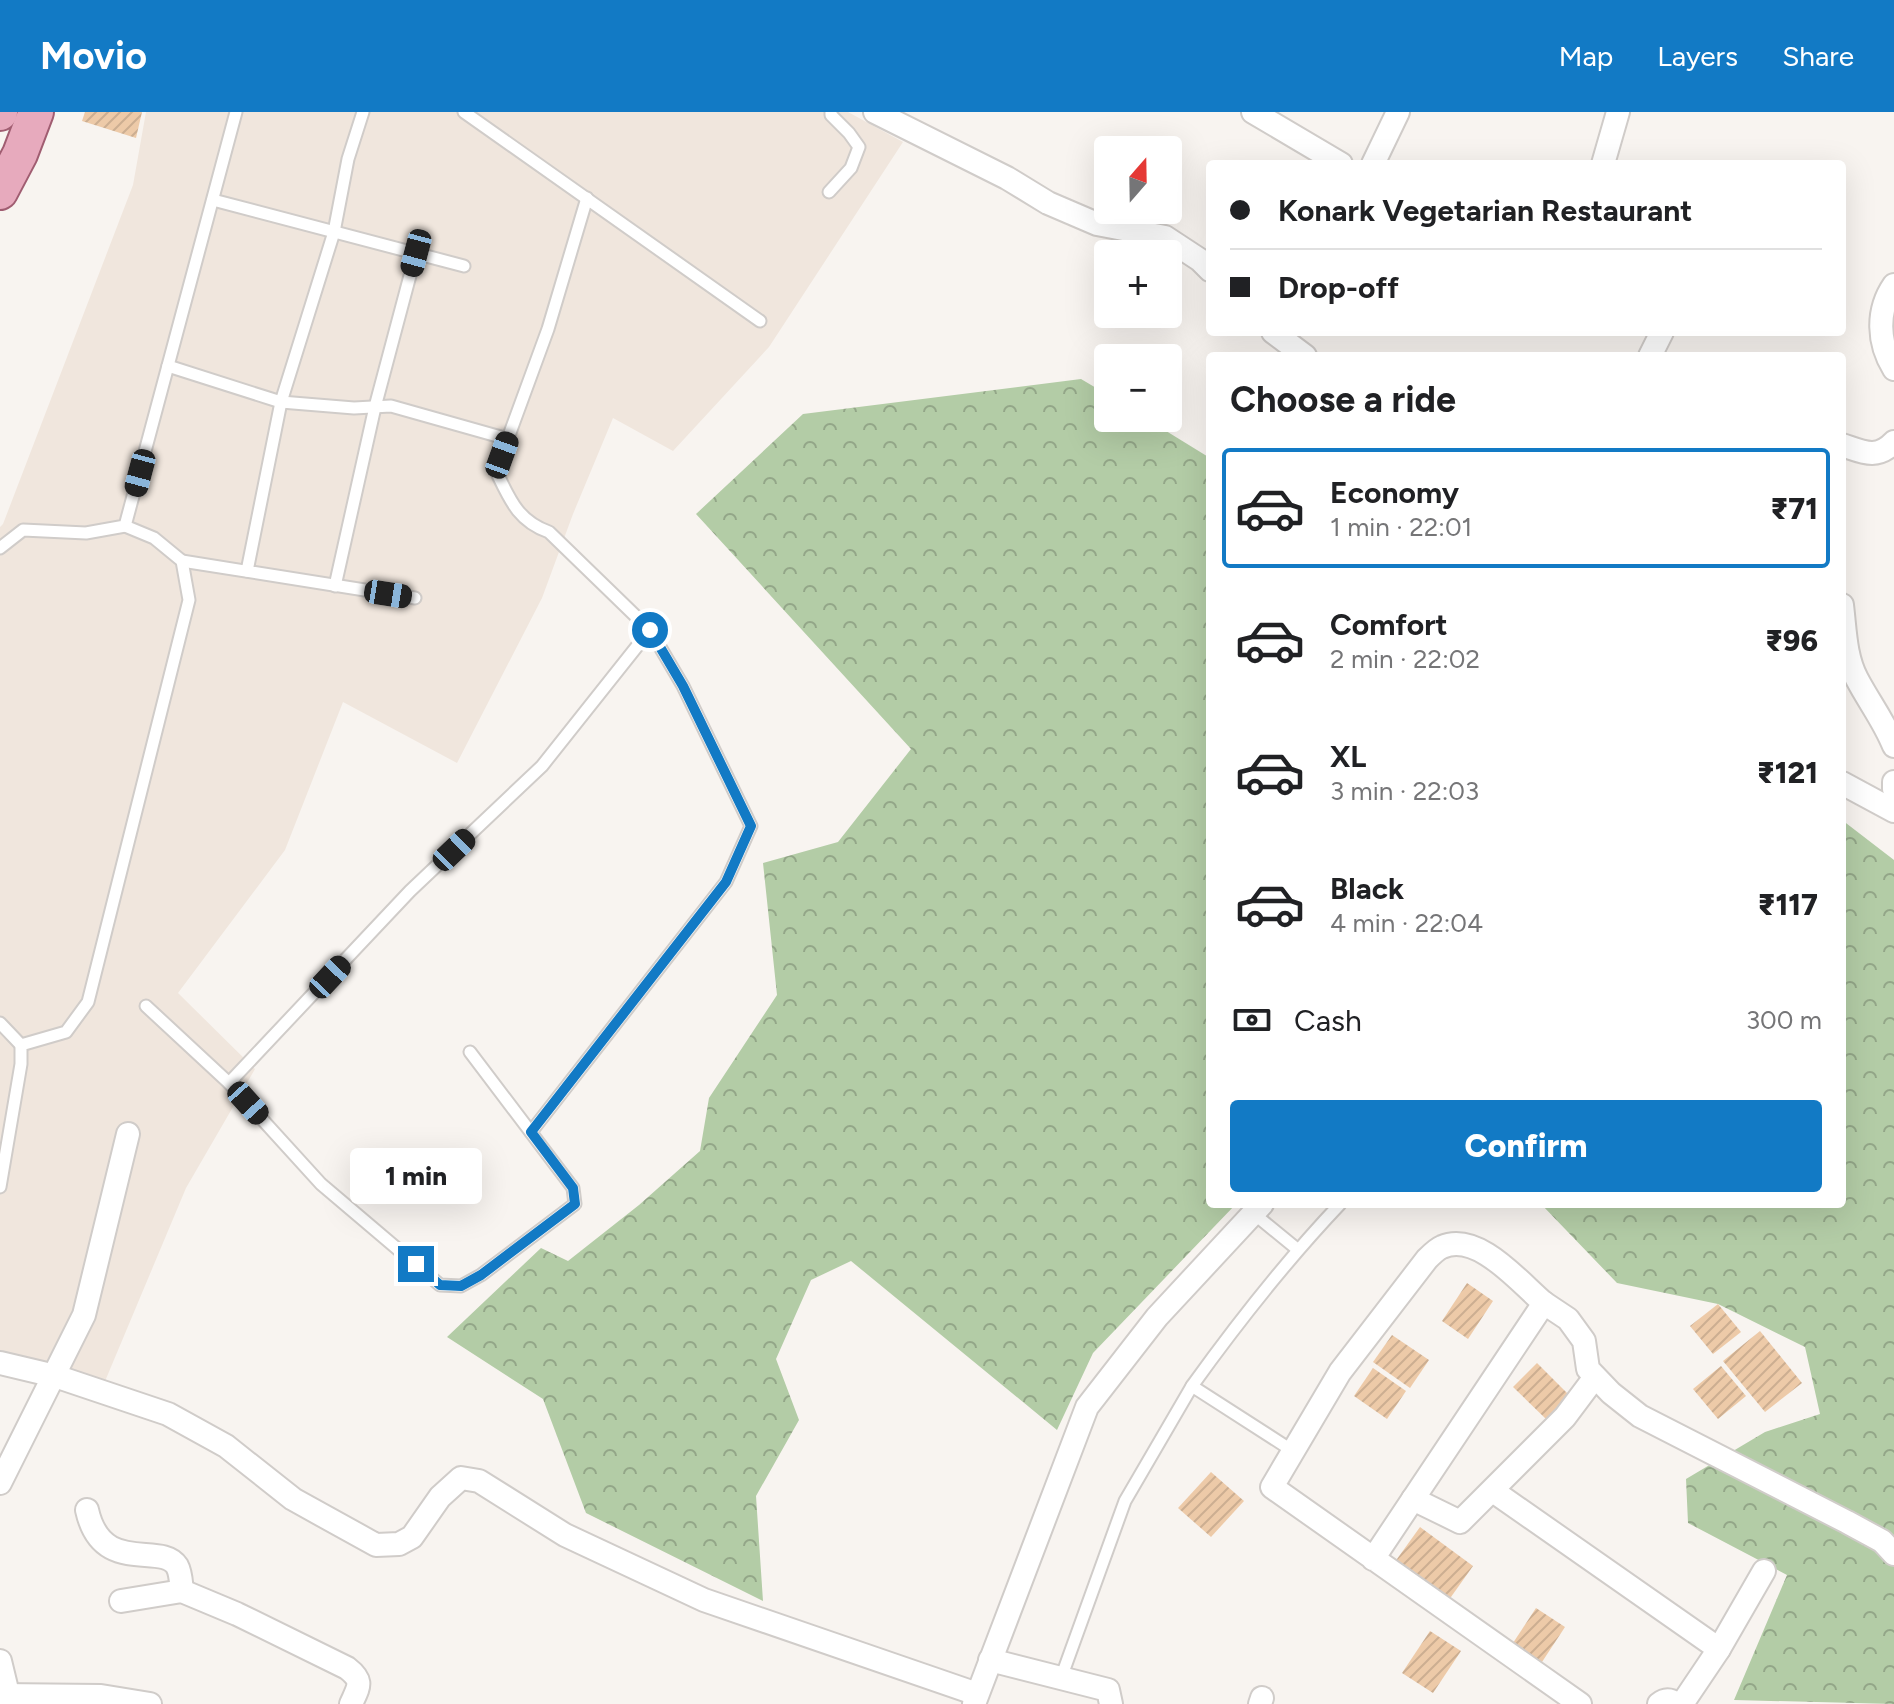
<!DOCTYPE html>
<html lang="en">
<head>
<meta charset="utf-8">
<style>
	:root { --surface:#fff; --page:#f6f6f6; --text:#202124; --muted:#757577; --line:#e0e0e0; --accent:#127ac5 }
	body { margin:0; font-family:Figtree,sans-serif; background:var(--page); color:var(--text); height:100vh; display:flex; flex-direction:column; font-size:30px; white-space:nowrap }
	* { box-sizing:border-box; margin:0 }
	p { font-size:26px; color:var(--muted) }
	.icon { flex:none; width:44px; height:44px; fill:none; stroke:currentColor; stroke-width:2; stroke-linecap:round; stroke-linejoin:round }
	.map { position:relative; flex:1; overflow:hidden }
	.side { position:absolute; left:1206px; top:240px; width:640px; height:856px; display:flex; flex-direction:column; background:var(--surface); border-radius:8px; box-shadow:0 8px 32px #0002 }
	.side>* { flex:none }
	.banner { position:absolute; left:1206px; top:48px; width:640px; height:176px; border-radius:8px; box-shadow:0 8px 32px #0002; display:grid; align-content:center; height:176px; padding:0 24px; background:var(--surface) }
	.needle { width:52px; rotate:20deg }
	.tools { position:absolute; left:1094px; top:24px; display:grid; gap:16px }
	.tools a { display:grid; place-items:center; width:88px; height:88px; border-radius:8px; background:var(--surface); box-shadow:0 8px 32px #0002; font-size:40px }
	.end { position:absolute; width:36px; height:36px; margin:-18px; border:10px solid #127ac5; background:#fff; box-shadow:0 0 0 4px #fff }
	.from { border-radius:50% }
	.bubble { position:absolute; height:56px; border-radius:8px; background:var(--surface); box-shadow:0 8px 32px #0002; font-size:26px; font-weight:800; line-height:56px; text-align:center }
	.car { position:absolute; width:24px; height:48px; margin:-24px -12px; border-radius:10px; box-shadow:0 0 6px 2px #0007; background:linear-gradient(#222 24%,#8ab4d8 0 40%,#222 0 76%,#8ab4d8 0 86%,#222 0) }
	.banner b { display:flex; align-items:center; gap:28px; height:76px; font-size:30px }
	.banner b+b { border-top:2px solid var(--line) }
	.banner i { width:20px; height:20px; background:var(--text) }
	ul { padding:0; list-style:none }
	li { display:flex; align-items:center; gap:24px; height:120px; margin:0 16px 12px; padding:0 8px; border:4px solid transparent; border-radius:8px }
	li div { flex:1 }
	li b { display:block; font-size:30px }
	li em { font-style:normal; font-weight:800 }
	li.selected { border-color:var(--accent) }
	li>.icon { width:72px; height:72px; stroke-width:1.5 }
	h2 { padding:0 24px; font-size:36px; line-height:96px }
	.pay { display:flex; align-items:center; gap:20px; height:88px; padding:0 24px; font-size:30px }
	.pay p { margin-inline-start:auto }
	.button { display:flex; gap:16px; margin-top:auto; padding:16px 24px }
	.button a { flex:1; height:92px; border-radius:8px; background:var(--accent); color:#fff; font-size:32px; font-weight:800; line-height:92px; text-align:center }
	header { display:flex; align-items:center; gap:48px; box-sizing:border-box; height:112px; padding:0 40px; background:var(--accent); color:#fff }
	header strong { font-size:38px }
	nav { display:flex; gap:44px; margin-inline-start:auto; font-size:28px }
	.map>svg:first-child { display:block }
	.built { fill:#f0e6dd }
	.forest { fill:url(#forest-crowns) }
	.building { fill:url(#building-hatch) }
	.lines { fill:none; stroke-linecap:round; stroke-linejoin:round }
	.lane-casing { stroke:#d0ccc9; stroke-width:15 }
	.street-casing { stroke:#d0ccc9; stroke-width:26 }
	.primary-casing { stroke:#a05d71; stroke-width:38 }
	.lane { stroke:#fff; stroke-width:11 }
	.street { stroke:#fff; stroke-width:22 }
	.primary { stroke:#e7aabd; stroke-width:34 }
	.route { stroke:#127ac5; stroke-width:10 }
</style>
</head>
<body>
<header>
<strong>Movio</strong>
<nav><a>Map</a><a>Layers</a><a>Share</a></nav>
</header>
<div class="map">
<svg width="1894" height="1592" viewBox="0 0 1894 1592">
	<defs>
		<pattern id="forest-crowns" width="20" height="18" patternUnits="userSpaceOnUse" patternTransform="scale(2)"><rect width="20" height="18" fill="#b3cca6"/><path d="M2 6a3 3 0 1 1 6 0M12 15a3 3 0 1 1 6 0" fill="none" stroke="#93a688"/></pattern>
		<pattern id="building-hatch" width="6" height="6" patternUnits="userSpaceOnUse" patternTransform="scale(2)"><rect width="6" height="6" fill="#edcaa8"/><path d="M-1 1l2-2M0 6l6-6M5 7l2-2" fill="none" stroke="#ccae91"/></pattern>
	</defs>
	<rect width="100%" height="100%" fill="#f8f4f0"/>
	<!-- built -->
	<path class="built" d="M146,0H848L903,30L769,235L673,339L613,306L573,402L542,486L457,651L343,590L285,738L178,881L255,957L186,1076L103,1274L0,1250V415L3,412L133,73Z"/>
	<!-- forest -->
	<g class="forest">
		<path d="M1081,267L1108,283V306H1145L1210,346V1092H1236L1093,1241L1057,1318L851,1149L811,1168L776,1247L799,1308L756,1384L763,1489L586,1401L543,1287L447,1225L541,1136L568,1149L639,1093L700,1039L709,986L777,883L763,751L838,730L911,637L696,402L803,302Z"/>
		<path d="M1842,708L1894,748V1592L1734,1588L1787,1463L1688,1411L1686,1367L1765,1320L1820,1302L1805,1235L1718,1192L1617,1171L1541,1092H1842Z"/>
	</g>
	<!-- building -->
	<g class="building">
		<path d="M85,0H142L136,26L82,9Z"/>
		<path d="M1467,1171L1493,1189L1468,1227L1442,1209Z"/>
		<path d="M1718,1192L1741,1220L1713,1242L1690,1214Z"/>
		<path d="M1760,1219L1802,1271L1765,1300L1723,1249Z"/>
		<path d="M1392,1223L1429,1248L1410,1276L1373,1250Z"/>
		<path d="M1537,1251L1569,1283L1546,1307L1513,1275Z"/>
		<path d="M1721,1254L1746,1284L1718,1307L1693,1277Z"/>
		<path d="M1373,1256L1406,1279L1387,1307L1354,1284Z"/>
		<path d="M1211,1360L1244,1389L1211,1425L1178,1396Z"/>
		<path d="M1420,1415L1473,1454L1446,1492L1392,1454Z"/>
		<path d="M1536,1496L1565,1515L1540,1553L1511,1534Z"/>
		<path d="M1430,1519L1461,1539L1433,1581L1402,1561Z"/>
	</g>
	<g class="lines">
		<!-- lane casing -->
		<g class="lane-casing">
			<g id="lane">
				<path d="M464,0L760,209"/>
				<path d="M829,80L851,56L859,35L849,21L831,3V0"/>
				<path d="M213,88L464,154"/>
				<path d="M168,254L281,290L354,296L391,294L508,327"/>
				<path d="M0,436L23,418L86,421L125,414L236,0"/>
				<path d="M182,449L415,486"/>
				<path d="M247,459L281,290L334,120L348,47L363,0"/>
				<path d="M335,474L375,295L416,141"/>
				<path d="M146,894L229,971L321,1072L440,1173L461,1174L481,1163L575,1092L573,1076L470,940"/>
				<path d="M0,911L21,933"/>
				<path d="M229,971L410,779L542,654L650,518"/>
				<path d="M531,1020L726,770L751,714L683,574L650,518L549,420C518,409 510,388 496,359L548,217L587,86"/>
				<path d="M0,1075L21,952V933L66,920L88,890L189,488L182,449L154,426L125,414"/>
				<path d="M1253,1101L1297,1137"/>
				<path d="M1293,1339L1192,1274C1238,1210 1286,1149 1340,1092"/>
				<path d="M1061,1566L1125,1389L1192,1274"/>
			</g>
		</g>
		<!-- street casing -->
		<g class="street-casing">
			<g id="street">
				<path d="M875,0L1007,66L1048,91L1097,112L1165,125L1200,148L1210,158"/>
				<path d="M1253,0L1341,52"/>
				<path d="M1373,52L1398,0"/>
				<path d="M1603,52L1618,0"/>
				<path d="M1894,173C1876,199 1878,231 1894,257"/>
				<path d="M1273,220L1305,244"/>
				<path d="M1650,244L1662,220"/>
				<path d="M1842,333C1863,340 1877,348 1894,330"/>
				<path d="M1842,493C1845,517 1845,545 1857,567C1869,590 1884,609 1894,634"/>
				<path d="M1894,670V677"/>
				<path d="M1842,671L1894,699"/>
				<path d="M1544,1191L1568,1207L1584,1229L1588,1257L1611,1281L1640,1304L1847,1410L1882,1429L1894,1442"/>
				<path d="M0,1251L55,1264L168,1302L226,1334L293,1387L376,1433L399,1432L412,1425L440,1385L461,1366L479,1369L565,1423L704,1488L977,1582"/>
				<path d="M0,1371L84,1203L128,1022"/>
				<path d="M1493,1379L1719,1537"/>
				<path d="M1413,1387L1460,1410L1565,1305L1595,1265"/>
				<path d="M87,1398C102,1465 161,1429 177,1454C181,1461 181,1472 182,1479"/>
				<path d="M1373,1447L1544,1191C1520,1171 1478,1119 1442,1135C1437,1137 1431,1143 1427,1147L1340,1260L1272,1375L1580,1592"/>
				<path d="M121,1489L182,1479L237,1502L347,1556C364,1569 359,1574 351,1592"/>
				<path d="M990,1548L1108,1578L1111,1592"/>
				<path d="M0,1549L8,1582"/>
				<path d="M0,1583L101,1584L150,1592"/>
				<path d="M974,1592L1087,1295L1157,1205L1262,1092"/>
				<path d="M1260,1592L1262,1586"/>
				<path d="M1659,1592C1665,1587 1670,1587 1677,1592"/>
				<path d="M1682,1592L1719,1537L1764,1459"/>
			</g>
		</g>
		<!-- primary casing -->
		<g class="primary-casing">
			<g id="primary">
				<path d="M0,1V0"/>
				<path d="M0,80L20,42L36,0"/>
			</g>
		</g>
		<!-- lane -->
		<use href="#lane" class="lane"/>
		<!-- street -->
		<use href="#street" class="street"/>
		<!-- primary -->
		<use href="#primary" class="primary"/>
	</g>
	<g class="lines">
		<!-- route -->
		<path class="route" d="M416,1152L440,1173L461,1174L481,1163L575,1092L573,1076L531,1020L726,770L751,714L683,574L650,518"/>
	</g>
</svg>
<div class="tools">
<a><svg class="needle" viewBox="-14 -14 28 28"><path d="M0-13l5 13h-10z" fill="#e53935"/><path d="M0 13l5-13h-10z" fill="#757577"/></svg></a>
<a>+</a>
<a>−</a>
</div>
<i class="end from" style="left:650px;top:518px"></i>
<i class="end" style="left:416px;top:1152px"></i>
<div class="bubble" style="left:350px;top:1036px;width:132px">1 min</div>
<i class="car" style="left:416px;top:141px;rotate:195deg"></i>
<i class="car" style="left:502px;top:343px;rotate:20deg"></i>
<i class="car" style="left:140px;top:361px;rotate:195deg"></i>
<i class="car" style="left:388px;top:482px;rotate:99deg"></i>
<i class="car" style="left:454px;top:738px;rotate:46deg"></i>
<i class="car" style="left:330px;top:865px;rotate:43deg"></i>
<i class="car" style="left:248px;top:991px;rotate:138deg"></i>
<div class="banner">
<b><i class="from"></i>Konark Vegetarian Restaurant</b>
<b><i></i>Drop-off</b>
</div>
<section class="side">
<h2>Choose a ride</h2>
<ul>
<li class="selected"><svg class="icon" aria-label="car" viewBox="0 0 24 24"><path d="M5 17H2v-5l4-1 3-4h7l3 4 3 1v5h-3M9 17h6M6 11h13"/><circle cx="7" cy="17" r="2"/><circle cx="17" cy="17" r="2"/></svg><div><b>Economy</b><p>1 min · 22:01</p></div><em>₹71</em></li>
<li><svg class="icon" aria-label="car" viewBox="0 0 24 24"><path d="M5 17H2v-5l4-1 3-4h7l3 4 3 1v5h-3M9 17h6M6 11h13"/><circle cx="7" cy="17" r="2"/><circle cx="17" cy="17" r="2"/></svg><div><b>Comfort</b><p>2 min · 22:02</p></div><em>₹96</em></li>
<li><svg class="icon" aria-label="car" viewBox="0 0 24 24"><path d="M5 17H2v-5l4-1 3-4h7l3 4 3 1v5h-3M9 17h6M6 11h13"/><circle cx="7" cy="17" r="2"/><circle cx="17" cy="17" r="2"/></svg><div><b>XL</b><p>3 min · 22:03</p></div><em>₹121</em></li>
<li><svg class="icon" aria-label="car" viewBox="0 0 24 24"><path d="M5 17H2v-5l4-1 3-4h7l3 4 3 1v5h-3M9 17h6M6 11h13"/><circle cx="7" cy="17" r="2"/><circle cx="17" cy="17" r="2"/></svg><div><b>Black</b><p>4 min · 22:04</p></div><em>₹117</em></li>
</ul>
<div class="pay"><svg class="icon" aria-label="cash" viewBox="0 0 24 24"><path d="M3 7h18v10H3z"/><circle cx="12" cy="12" r="2"/></svg>Cash<p>300 m</p></div>
<div class="button"><a>Confirm</a></div>
</section>
</div>
</body>
</html>
